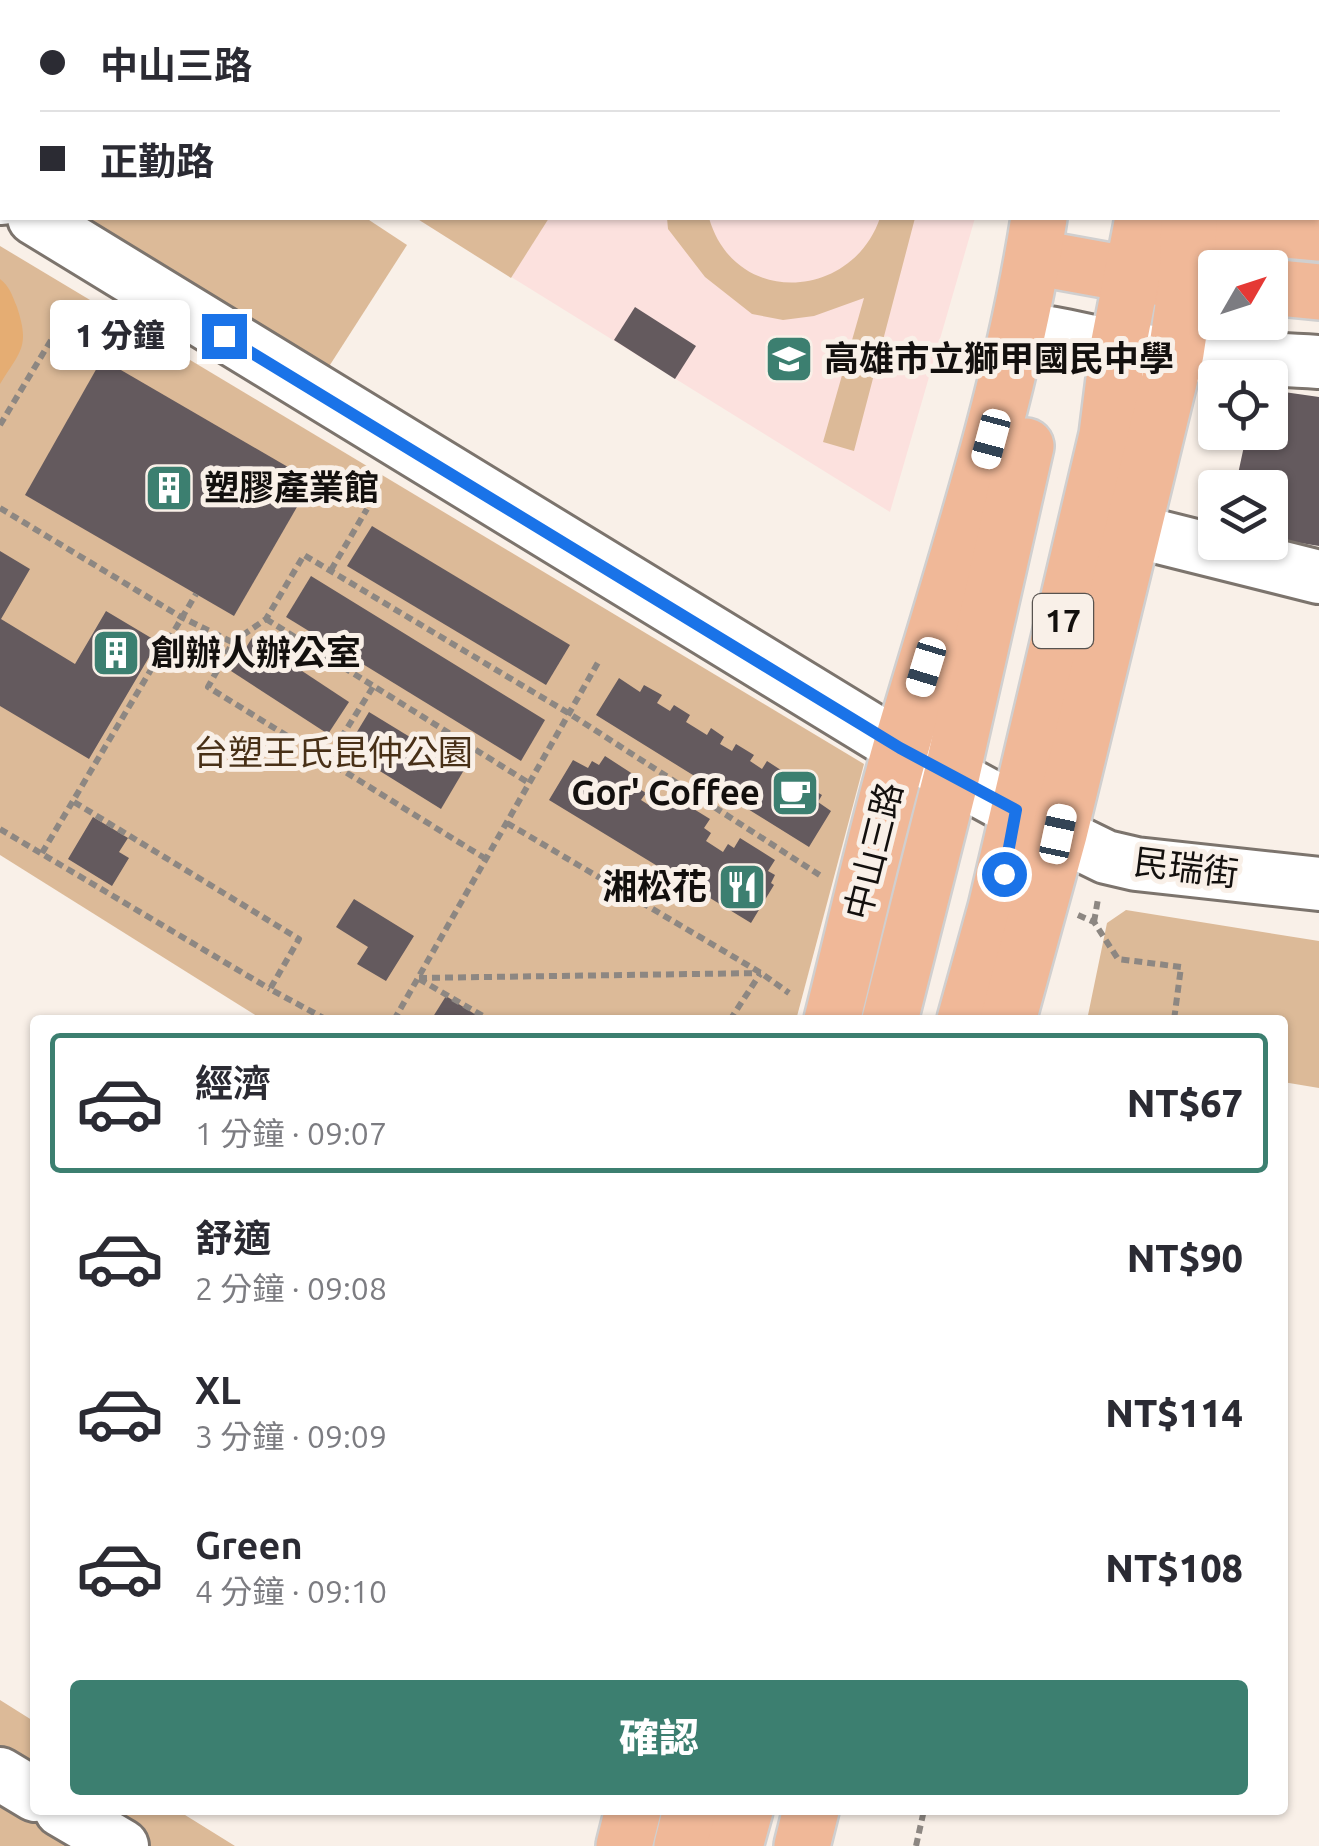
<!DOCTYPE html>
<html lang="zh-TW">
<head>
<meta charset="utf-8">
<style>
	:root { --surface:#fff; --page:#f7f7f7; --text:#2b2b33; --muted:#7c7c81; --line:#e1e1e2; --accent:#3c7f70 }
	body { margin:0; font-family:Ubuntu,"Noto Sans TC",sans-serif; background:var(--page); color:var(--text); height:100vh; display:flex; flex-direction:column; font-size:38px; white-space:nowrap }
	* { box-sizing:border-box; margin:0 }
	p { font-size:32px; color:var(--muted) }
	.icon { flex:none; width:55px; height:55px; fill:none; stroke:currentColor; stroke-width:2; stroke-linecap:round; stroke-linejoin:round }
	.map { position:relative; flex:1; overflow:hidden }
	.details { position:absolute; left:30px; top:1015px; width:1258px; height:800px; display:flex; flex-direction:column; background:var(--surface); border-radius:10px; box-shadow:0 2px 8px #0004 }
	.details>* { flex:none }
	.guide { position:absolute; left:0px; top:0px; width:1320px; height:220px; box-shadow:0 2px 8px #0004; display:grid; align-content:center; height:220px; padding:0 40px; background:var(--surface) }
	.needle { width:65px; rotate:51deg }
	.controls { position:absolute; left:1198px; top:250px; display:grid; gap:20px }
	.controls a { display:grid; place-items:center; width:90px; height:90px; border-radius:10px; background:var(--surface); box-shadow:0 2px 8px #0004; font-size:50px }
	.end { position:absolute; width:45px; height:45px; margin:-22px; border:12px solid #1a73e8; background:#fff; box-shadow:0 0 0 5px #fff }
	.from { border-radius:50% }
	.bubble { position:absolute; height:70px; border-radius:10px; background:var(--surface); box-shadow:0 2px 8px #0004; font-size:32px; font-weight:800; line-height:70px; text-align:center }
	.car { position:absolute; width:30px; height:60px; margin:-30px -15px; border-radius:12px; box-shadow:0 0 8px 2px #0007; background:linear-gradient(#fff 24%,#345 0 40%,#fff 0 76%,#345 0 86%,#fff 0) }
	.guide b { display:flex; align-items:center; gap:35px; height:95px; font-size:38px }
	.guide b+b { border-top:2px solid var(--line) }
	.guide i { width:25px; height:25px; background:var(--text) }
	ul { padding:18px 0 0; list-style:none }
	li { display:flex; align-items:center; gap:30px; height:140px; margin:0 20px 15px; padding:0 20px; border:5px solid transparent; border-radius:10px }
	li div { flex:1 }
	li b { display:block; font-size:38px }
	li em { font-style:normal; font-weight:800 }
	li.active { border-color:var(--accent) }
	li>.icon { width:90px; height:90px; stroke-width:1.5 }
	.button { display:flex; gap:20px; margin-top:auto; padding:20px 40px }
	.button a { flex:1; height:115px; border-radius:10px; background:var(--accent); color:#fff; font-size:40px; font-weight:800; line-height:115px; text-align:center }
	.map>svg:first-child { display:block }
	.education { fill:#fce1de }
	.green { fill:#dcba98 }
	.forest { fill:#e5ad73 }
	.building { fill:#645a5e }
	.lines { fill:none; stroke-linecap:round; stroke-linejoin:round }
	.minor-casing { stroke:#7c746d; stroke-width:58 }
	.major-casing { stroke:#d0cfcf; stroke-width:60 }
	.path { stroke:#8d8782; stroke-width:6; stroke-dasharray:8 5; stroke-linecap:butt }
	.minor { stroke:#fff; stroke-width:52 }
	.major { stroke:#f0b898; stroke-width:55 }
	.route { stroke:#1a73e8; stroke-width:12 }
	.labels { text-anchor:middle; stroke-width:10; stroke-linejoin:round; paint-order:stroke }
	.shield { fill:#f9f0e8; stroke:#58534f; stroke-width:2.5 }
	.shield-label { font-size:32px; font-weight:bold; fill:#13100e }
	.poi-label { font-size:35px; font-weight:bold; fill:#13100e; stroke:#f9f0e8; text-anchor:start }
	.park-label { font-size:35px; fill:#483017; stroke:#f9f0e8 }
	.street-label { font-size:35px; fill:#13100e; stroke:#f9f0e8 }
</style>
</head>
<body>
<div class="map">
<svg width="1319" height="1846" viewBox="0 0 1319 1846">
	<rect width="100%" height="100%" fill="#f9f0e8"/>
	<!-- education -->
	<g class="education">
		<path d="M71,0H1039L1038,2Z"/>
		<path d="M416,218H975L890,512Z"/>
	</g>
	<!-- green -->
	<g class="green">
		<path d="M65,218H366L407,245L319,382Z"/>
		<path d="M416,218H549L511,278Z"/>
		<path d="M667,218H709C735,308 852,300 880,218H915L854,451L823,442L864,298L814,316L783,320L752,314L705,277L668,229Z"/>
		<path d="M0,246L864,764L796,1020H263L0,855Z"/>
		<path d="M1126,910L1319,941V1088L1283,1082L1282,1020H1087L1107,923Z"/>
		<path d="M0,1700L35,1722V1810H177L235,1846H0Z"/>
	</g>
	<!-- forest -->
	<path class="forest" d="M0,279C10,287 12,295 17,307C30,347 21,350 0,384Z"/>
	<!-- building -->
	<g class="building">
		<path d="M635,307L696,346L675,379L614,340Z"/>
		<path d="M102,359L312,481L234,616L25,495Z"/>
		<path d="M1270,390L1319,397V546L1270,538V488H1235L1247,432H1270Z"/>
		<path d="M372,526L570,645L546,685L347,566Z"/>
		<path d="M0,551L30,569L1,619L75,664L106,611L158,642L89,759L0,706Z"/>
		<path d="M311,576L545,720L521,761L286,617Z"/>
		<path d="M252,638L349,702L328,734L231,671Z"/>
		<path d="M619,678L640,692L644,685L662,695L657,703L670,711L674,705L690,715L686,722L707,735L711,728L724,737L720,744L732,751L736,744L754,755L750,761L762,769L767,761L787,774L784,780L794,787L798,781L822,795L818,802L831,811L809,847L596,715Z"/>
		<path d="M369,712L464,770L441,809L346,750Z"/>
		<path d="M605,756L642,780L638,788L646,793L641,800L655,809L661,800L666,803L671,795L710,819L704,828L711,833L706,841L723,852L728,844L734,848L740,838L775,860L768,871L775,875L771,883L774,885L751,923L549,800L573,760L588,768L592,761L599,765Z"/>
		<path d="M93,817L128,838L119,852L129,858L112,886L68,859Z"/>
		<path d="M354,899L414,936L386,981L357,964L368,947L336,927Z"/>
		<path d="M446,996L484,1020H431Z"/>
	</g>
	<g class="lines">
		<!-- minor casing -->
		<g class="minor-casing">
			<g id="minor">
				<path d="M0,30L2,26"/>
				<path d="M1318,162H1319"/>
				<path d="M0,196L2,198"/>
				<path d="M34,218L901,748L1059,834L1106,857L1136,864L1319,884"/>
				<path d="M1019,330C1053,331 1084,341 1118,347C1184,358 1252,357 1319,362"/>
				<path d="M1135,531L1319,577"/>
				<path d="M0,1774L35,1795"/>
				<path d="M61,1810L122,1846"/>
			</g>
		</g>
		<!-- major casing -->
		<g class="major-casing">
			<g id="major">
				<path d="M1086,2L1087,0"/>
				<path d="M1190,2V0"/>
				<path d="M1230,2L1231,0"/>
				<path d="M1152,218L1319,233"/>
				<path d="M1033,257L1132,275L1168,278"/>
				<path d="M1270,287L1319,292"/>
				<path d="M832,1020C855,929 875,837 901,747C952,572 1011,399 1039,218"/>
				<path d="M890,1020L952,774L1026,446"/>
				<path d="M965,1020L996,908L1107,435L1118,347L1143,218"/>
				<path d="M1008,1020L1059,834L1176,353L1187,280L1189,218"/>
				<path d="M624,1846L633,1810"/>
				<path d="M682,1846L691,1810"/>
				<path d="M735,1846L745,1810"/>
				<path d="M802,1846L811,1810"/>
			</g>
		</g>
		<!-- path -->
		<g class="path">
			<path d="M0,425L65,317"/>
			<path d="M0,508L181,617L232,642"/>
			<path d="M331,570L367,509"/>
			<path d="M266,619L529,783"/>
			<path d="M327,760L373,687"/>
			<path d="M74,802L299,939L270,989L327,1020"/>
			<path d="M507,823L761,973L789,993"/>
			<path d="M0,829L270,989"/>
			<path d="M42,853L196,594"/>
			<path d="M486,859L208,687L233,642L266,619L304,555L570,714L821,876"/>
			<path d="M1078,915L1094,922L1118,959L1181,967L1174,1020"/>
			<path d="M1094,922L1098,899"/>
			<path d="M419,978L761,973"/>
			<path d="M419,979L490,1020"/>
			<path d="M394,1020L600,659"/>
			<path d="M730,1020L760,974"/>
			<path d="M916,1846L924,1810"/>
		</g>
		<!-- minor -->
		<use href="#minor" class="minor"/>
		<!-- major -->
		<use href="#major" class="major"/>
	</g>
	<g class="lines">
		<!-- route -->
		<path class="route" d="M224,336L900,748L1016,810L1004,874"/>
	</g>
	<!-- icons -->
	<defs>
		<g id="school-square" transform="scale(2.5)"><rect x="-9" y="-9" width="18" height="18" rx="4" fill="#3c7f70" stroke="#f9f0e8"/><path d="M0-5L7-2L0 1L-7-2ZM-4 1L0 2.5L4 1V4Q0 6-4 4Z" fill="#fff"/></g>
		<g id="building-square" transform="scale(2.5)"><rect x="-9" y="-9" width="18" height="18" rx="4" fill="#3c7f70" stroke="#f9f0e8"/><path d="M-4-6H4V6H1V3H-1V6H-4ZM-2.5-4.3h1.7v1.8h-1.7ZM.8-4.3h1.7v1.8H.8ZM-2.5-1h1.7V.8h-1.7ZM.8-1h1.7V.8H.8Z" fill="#fff"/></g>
		<g id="cafe-square" transform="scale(2.5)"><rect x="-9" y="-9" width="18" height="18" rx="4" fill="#3c7f70" stroke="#f9f0e8"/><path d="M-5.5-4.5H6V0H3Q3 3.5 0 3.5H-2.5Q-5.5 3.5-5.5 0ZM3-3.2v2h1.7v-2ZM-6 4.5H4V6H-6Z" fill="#fff"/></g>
		<g id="restaurant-square" transform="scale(2.5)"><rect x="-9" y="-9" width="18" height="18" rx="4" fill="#3c7f70" stroke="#f9f0e8"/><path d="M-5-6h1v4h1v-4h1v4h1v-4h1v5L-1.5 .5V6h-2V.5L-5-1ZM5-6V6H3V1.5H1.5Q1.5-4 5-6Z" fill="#fff"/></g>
	</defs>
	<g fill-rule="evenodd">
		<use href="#school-square" x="789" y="359"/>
		<use href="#building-square" x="169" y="488"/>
		<use href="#building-square" x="116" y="653"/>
		<use href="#cafe-square" x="795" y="793"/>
		<use href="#restaurant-square" x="742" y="887"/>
	</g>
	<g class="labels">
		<!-- shield labels -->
		<rect class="shield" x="1033" y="594" width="60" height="54" rx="8"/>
		<g class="shield-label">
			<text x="1063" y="632">17</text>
		</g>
		<!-- poi labels -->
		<g class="poi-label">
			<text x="824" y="371">高雄市立獅甲國民中學</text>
			<text x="204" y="500">塑膠產業館</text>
			<text x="151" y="665">創辦人辦公室</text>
			<text x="760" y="805" text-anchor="end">Gor' Coffee</text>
			<text x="707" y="899" text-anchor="end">湘松花</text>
		</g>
		<!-- park labels -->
		<g class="park-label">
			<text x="333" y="765">台塑王氏昆仲公園</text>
		</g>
		<!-- street labels -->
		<g class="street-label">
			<text transform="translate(874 851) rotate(-76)" y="12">中山三路</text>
			<text transform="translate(1186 868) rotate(7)" y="12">民瑞街</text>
		</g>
	</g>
</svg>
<div class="controls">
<a><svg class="needle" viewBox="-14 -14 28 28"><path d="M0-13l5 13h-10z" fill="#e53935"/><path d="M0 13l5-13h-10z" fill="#7c7c81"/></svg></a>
<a><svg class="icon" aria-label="locate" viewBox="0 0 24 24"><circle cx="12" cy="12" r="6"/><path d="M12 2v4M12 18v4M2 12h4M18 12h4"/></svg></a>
<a><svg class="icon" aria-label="layers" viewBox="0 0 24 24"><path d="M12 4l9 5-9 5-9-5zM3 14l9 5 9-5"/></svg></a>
</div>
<i class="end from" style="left:1004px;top:874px"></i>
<i class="end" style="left:224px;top:336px"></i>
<div class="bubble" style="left:50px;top:300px;width:140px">1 分鐘</div>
<i class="car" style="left:991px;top:439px;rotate:195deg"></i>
<i class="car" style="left:926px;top:667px;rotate:197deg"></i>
<i class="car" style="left:1058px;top:834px;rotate:12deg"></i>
<div class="guide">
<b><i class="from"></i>中山三路</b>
<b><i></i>正勤路</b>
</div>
<section class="details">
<ul>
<li class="active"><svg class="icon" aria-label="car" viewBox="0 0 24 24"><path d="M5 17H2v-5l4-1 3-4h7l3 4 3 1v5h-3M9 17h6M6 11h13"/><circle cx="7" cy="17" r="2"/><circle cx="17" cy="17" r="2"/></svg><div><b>經濟</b><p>1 分鐘 · 09:07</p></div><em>NT$67</em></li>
<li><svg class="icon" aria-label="car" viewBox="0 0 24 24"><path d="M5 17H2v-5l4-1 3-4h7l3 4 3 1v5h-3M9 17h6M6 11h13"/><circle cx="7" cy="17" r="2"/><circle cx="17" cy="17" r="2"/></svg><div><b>舒適</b><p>2 分鐘 · 09:08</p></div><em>NT$90</em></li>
<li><svg class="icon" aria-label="car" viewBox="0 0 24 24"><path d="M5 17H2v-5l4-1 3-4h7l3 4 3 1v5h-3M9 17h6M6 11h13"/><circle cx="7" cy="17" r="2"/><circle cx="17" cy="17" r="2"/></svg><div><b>XL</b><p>3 分鐘 · 09:09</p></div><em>NT$114</em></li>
<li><svg class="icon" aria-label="car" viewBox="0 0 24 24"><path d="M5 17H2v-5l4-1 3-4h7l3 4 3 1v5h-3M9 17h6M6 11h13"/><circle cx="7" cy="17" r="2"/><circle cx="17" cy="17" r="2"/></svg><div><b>Green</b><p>4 分鐘 · 09:10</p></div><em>NT$108</em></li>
</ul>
<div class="button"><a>確認</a></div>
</section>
</div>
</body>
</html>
